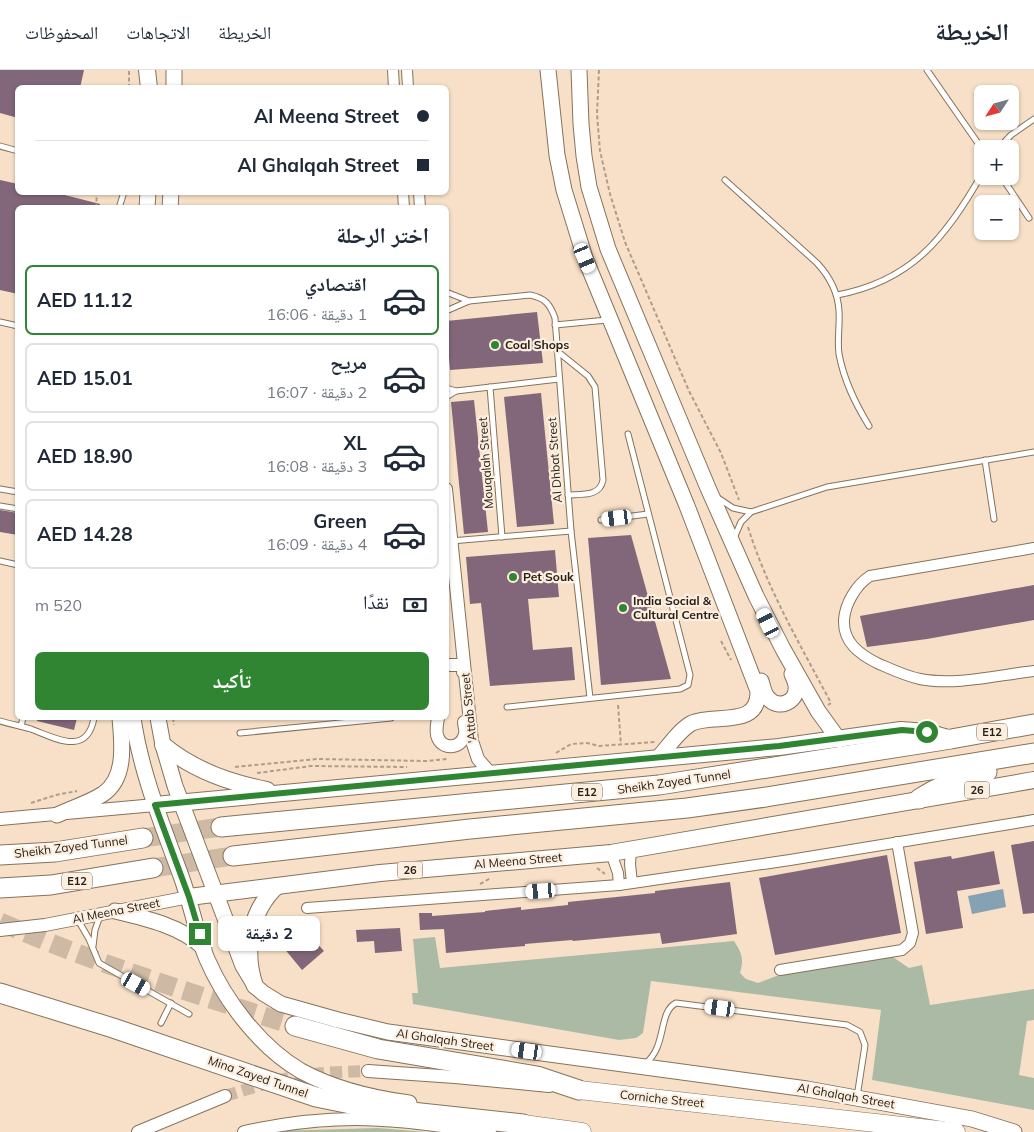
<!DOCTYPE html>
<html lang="ar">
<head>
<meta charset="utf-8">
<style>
	:root { --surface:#fff; --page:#f6f6f7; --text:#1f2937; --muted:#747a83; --line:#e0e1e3; --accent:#308533 }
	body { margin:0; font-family:Mulish,"Noto Naskh Arabic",sans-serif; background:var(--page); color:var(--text); direction:rtl; height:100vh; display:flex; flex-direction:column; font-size:19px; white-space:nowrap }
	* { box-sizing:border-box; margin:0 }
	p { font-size:16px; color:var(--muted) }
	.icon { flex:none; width:28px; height:28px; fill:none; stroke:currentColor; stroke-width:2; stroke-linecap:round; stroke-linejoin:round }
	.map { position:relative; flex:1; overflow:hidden; direction:ltr }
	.drawer { position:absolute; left:15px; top:135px; width:434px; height:515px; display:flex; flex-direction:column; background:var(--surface); border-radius:8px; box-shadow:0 1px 4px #0004; direction:rtl }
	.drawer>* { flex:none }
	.top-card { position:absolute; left:15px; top:15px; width:434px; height:110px; border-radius:8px; box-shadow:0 1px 4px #0004; direction:rtl; display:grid; align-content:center; height:110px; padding:0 20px; background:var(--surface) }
	.needle { width:32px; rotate:234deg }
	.controls { position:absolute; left:974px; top:15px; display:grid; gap:10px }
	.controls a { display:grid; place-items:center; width:45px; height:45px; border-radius:8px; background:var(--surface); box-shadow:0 1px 4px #0004; font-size:25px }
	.end { position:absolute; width:22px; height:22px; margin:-11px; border:6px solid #308533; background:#fff; box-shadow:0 0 0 2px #fff }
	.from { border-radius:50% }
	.bubble { position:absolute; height:35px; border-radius:8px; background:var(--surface); box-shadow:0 1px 4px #0004; font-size:16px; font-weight:700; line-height:35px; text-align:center; direction:rtl }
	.car { position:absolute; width:15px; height:30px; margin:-15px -8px; border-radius:6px; box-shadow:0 0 4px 1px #0007; background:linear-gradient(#fff 24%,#345 0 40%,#fff 0 76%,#345 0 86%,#fff 0) }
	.top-card b { display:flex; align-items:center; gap:18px; height:48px; font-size:19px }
	.top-card b+b { border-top:1px solid var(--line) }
	.top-card i { width:12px; height:12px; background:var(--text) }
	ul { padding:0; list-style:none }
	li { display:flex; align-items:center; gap:15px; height:70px; margin:0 10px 8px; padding:0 10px; border:2px solid var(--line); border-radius:8px }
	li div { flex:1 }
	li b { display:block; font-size:19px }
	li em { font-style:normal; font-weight:700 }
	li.active { border-color:var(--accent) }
	li>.icon { width:45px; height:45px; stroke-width:1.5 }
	h2 { padding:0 20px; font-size:22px; line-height:60px }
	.pay { display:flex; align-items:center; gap:12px; height:55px; padding:0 20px; font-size:19px }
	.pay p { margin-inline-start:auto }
	.cta { display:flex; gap:10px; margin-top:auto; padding:10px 20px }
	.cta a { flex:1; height:58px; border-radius:8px; background:var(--accent); color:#fff; font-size:20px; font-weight:700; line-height:58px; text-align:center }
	header { display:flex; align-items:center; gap:30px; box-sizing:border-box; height:70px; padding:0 25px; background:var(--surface); border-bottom:1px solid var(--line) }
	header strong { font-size:24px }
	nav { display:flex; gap:28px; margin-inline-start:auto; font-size:18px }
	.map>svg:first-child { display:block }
	.green { fill:#aabaa4 }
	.water { fill:#85a1b4 }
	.building { fill:#816779 }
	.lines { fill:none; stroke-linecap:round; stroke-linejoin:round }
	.tertiary-tunnel { stroke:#cebaa4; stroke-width:12; stroke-dasharray:12 6; stroke-linecap:butt }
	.motorway-tunnel { stroke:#cebaa4; stroke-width:19; stroke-dasharray:19 9; stroke-linecap:butt }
	.service-casing { stroke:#86725b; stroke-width:7 }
	.minor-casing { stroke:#86725b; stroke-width:12 }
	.tertiary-casing { stroke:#86725b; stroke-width:14 }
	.secondary-casing { stroke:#86725b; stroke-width:17 }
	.primary-casing { stroke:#86725b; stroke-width:18 }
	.trunk-casing { stroke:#86725b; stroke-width:19 }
	.motorway-casing { stroke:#86725b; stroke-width:21 }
	.path { stroke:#af9d89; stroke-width:2; stroke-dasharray:4 2.5; stroke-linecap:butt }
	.service { stroke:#fff; stroke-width:5 }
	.minor { stroke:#fff; stroke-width:10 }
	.tertiary { stroke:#fff; stroke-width:12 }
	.secondary { stroke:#fff; stroke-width:15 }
	.primary { stroke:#fff; stroke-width:16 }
	.trunk { stroke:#fff; stroke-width:18 }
	.motorway { stroke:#fff; stroke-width:19 }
	.route { stroke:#308533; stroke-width:6 }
	.poi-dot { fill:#308533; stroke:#fdefe0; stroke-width:2 }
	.labels { text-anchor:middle; stroke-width:4.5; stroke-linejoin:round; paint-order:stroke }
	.shield { fill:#fdefe0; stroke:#685e53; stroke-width:1 }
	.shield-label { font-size:11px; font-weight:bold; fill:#282016 }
	.poi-label { font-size:12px; font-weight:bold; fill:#282016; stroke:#fdefe0; text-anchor:start }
	.street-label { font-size:12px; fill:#282016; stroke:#fdefe0 }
</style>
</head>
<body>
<header>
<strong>الخريطة</strong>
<nav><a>الخريطة</a><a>الاتجاهات</a><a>المحفوظات</a></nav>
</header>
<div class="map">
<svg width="1034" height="1062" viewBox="0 0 1034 1062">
	<rect width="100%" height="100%" fill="#f7e0c7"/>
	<!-- green -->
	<g class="green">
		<path d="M435,867L440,898L734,871C742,883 744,889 740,903L746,909L758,913L779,905L890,885L909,898L922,895L930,935L1034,919V950L1027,951L1019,1005L1034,1008V1040L872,1010L881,940L651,911L643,963L636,968L619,970L413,934L412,923H418L413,869Z"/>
		<path d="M378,1058L427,1062H277L276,1061Z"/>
	</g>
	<!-- water -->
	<path class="water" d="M1003,819L1006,837L972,844L968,826Z"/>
	<!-- building -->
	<g class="building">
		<path d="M0,0H84L80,18H18V48L0,43Z"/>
		<path d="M0,110L18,114V122H53L100,134L99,138H18V224L0,220Z"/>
		<path d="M537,242L543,293L450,300L446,251Z"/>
		<path d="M541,323L554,454L517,457L504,327Z"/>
		<path d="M474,330L488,462L464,464L451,332Z"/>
		<path d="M0,440L18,443V465L0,462Z"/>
		<path d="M631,465L671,609L601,615L588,468Z"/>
		<path d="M555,480L559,527L528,529L533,580L572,577L575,610L490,616L481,533L470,534L466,487Z"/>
		<path d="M1034,515V550L927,569L867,577L860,546Z"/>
		<path d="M37,648H77L74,660L37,651Z"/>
		<path d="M1034,771V843L1023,844L1011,775Z"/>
		<path d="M994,781L1000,814L957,821L963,858L926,864L914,792L951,786L952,789Z"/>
		<path d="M887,785L901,863L775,885L759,808Z"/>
		<path d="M730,812L737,864L662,874L660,863L573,871L572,870L525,874V876L446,883L444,859L420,860L419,843H432V846L485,842V841L521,837V840L568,835V832L655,823V821Z"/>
		<path d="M400,858L402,881L375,883L374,871L357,872L356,860Z"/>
		<path d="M304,859L324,881L302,900L283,877Z"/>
	</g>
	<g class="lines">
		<!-- tertiary-tunnel -->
		<path class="tertiary-tunnel" d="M225,1026C248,1019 271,1011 295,1007C319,1002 344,1002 368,1001"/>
		<!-- motorway-tunnel -->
		<g class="motorway-tunnel">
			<path d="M143,768L221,757"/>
			<path d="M153,798L233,786"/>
			<path d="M0,852C96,894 195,924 295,956"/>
		</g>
		<!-- service casing -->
		<g class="service-casing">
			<g id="service">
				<path d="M927,0L982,79"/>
				<path d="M0,76L18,81"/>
				<path d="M998,79L1011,65L1034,49"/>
				<path d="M1001,106L1029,148"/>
				<path d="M725,110L817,193C830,207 838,222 839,241C840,256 837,270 839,284C844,311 855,333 869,356"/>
				<path d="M119,138L124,122"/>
				<path d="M446,222L469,231"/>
				<path d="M837,225C912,211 946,167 982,104"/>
				<path d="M446,241L469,231L530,225C545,228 550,234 555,248L571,461L590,628"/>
				<path d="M0,252L18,256"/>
				<path d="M555,255L607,250"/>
				<path d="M557,281L588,306L595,317L603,410C600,427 581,424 568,425"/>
				<path d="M490,317L502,467"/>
				<path d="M446,318L456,321L559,309"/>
				<path d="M446,327L456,321"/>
				<path d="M985,390L994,449"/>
				<path d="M0,419L18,422"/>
				<path d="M718,428L733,438L751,442"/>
				<path d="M0,436L18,439"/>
				<path d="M601,450L648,444"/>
				<path d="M734,468L741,452L751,442L827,417L1034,382"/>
				<path d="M451,471L571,461"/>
				<path d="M0,491L18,495"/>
				<path d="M507,637L680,619L688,615L690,605L628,364"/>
				<path d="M0,651C10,654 21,656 31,659C55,668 87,687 94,648"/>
				<path d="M21,656L23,648"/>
				<path d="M240,663L391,648"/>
				<path d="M78,850L89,869L99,893L189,944"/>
				<path d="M93,876L95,860L100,846"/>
				<path d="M161,953L171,933"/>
				<path d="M646,993C667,976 658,942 676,933L847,955L860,962L865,975L857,1027"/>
			</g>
		</g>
		<!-- minor casing -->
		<g class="minor-casing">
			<g id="minor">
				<path d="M393,0L394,18"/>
				<path d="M407,0L408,18"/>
				<path d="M403,122L404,138"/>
				<path d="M419,122L420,138"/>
				<path d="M1034,478L870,506C856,515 845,534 844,550C843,572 859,584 877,593C891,599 905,606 920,609C955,616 998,605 1034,601"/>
				<path d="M631,780L630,794L632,813"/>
				<path d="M611,783L618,803L619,815"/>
				<path d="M307,838L619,815L790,790L1034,750"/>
				<path d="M780,900L902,880L910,873L913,863L897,772"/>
			</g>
		</g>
		<!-- tertiary casing -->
		<g class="tertiary-casing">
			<g id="tertiary">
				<path d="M446,419L472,671L478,689L491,704"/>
				<path d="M446,595H464L463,602"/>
				<path d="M438,648C437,654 435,662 438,668C444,681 462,678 465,664C466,661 464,655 464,652"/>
				<path d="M0,749L155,735"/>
				<path d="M0,860L45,855L189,827"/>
				<path d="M368,1001L455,1007L549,1016"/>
				<path d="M138,1062L225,1026"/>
				<path d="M244,1062C281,1054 318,1049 355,1049C400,1049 445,1057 490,1062"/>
			</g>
		</g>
		<!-- secondary casing -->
		<g class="secondary-casing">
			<g id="secondary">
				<path d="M548,0L557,85L564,120L585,188L687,436L758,621C759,659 715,643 692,653C679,660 669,676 659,687"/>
				<path d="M579,0L581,54L584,86L589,117L608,179L708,418L756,526L783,579L818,641L839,670"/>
				<path d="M174,18V0"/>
				<path d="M147,138L148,122"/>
				<path d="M170,138L171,122"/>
				<path d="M761,611C763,617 764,625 769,629C778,639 795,633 796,620C797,614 794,609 792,604"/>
				<path d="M133,648C141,703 162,754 181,806C191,833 196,863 207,889C225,931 261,978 301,1001C334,1019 372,1028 409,1033"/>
				<path d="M158,648L163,675L175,716L243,896L255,916L263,923L281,934L338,950L388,962L807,1019L972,1049L1014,1062"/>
				<path d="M57,745C72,738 89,733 103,724C127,708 122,672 120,648"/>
				<path d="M115,841C145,848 181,856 204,878"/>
			</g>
		</g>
		<!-- primary casing -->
		<g class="primary-casing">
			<g id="primary">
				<path d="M147,0L149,18"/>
				<path d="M163,675C193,700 230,713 267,720"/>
				<path d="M155,735L779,677L901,660L927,662L951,669"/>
				<path d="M189,827L380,803L611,783L1034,710"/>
				<path d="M255,916C243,882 250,841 277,816"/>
			</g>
		</g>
		<!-- trunk casing -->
		<g class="trunk-casing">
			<g id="trunk">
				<path d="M579,1020L956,1062"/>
				<path d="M523,1054L582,1062"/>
			</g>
		</g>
		<!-- motorway casing -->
		<g class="motorway-casing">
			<g id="motorway">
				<path d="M919,729C940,715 962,707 987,702"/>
				<path d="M221,757L659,715L951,669L1034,654"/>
				<path d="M0,785L55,782L143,768"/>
				<path d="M233,786L470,759L687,738L766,727L1034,683"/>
				<path d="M0,818L51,815L153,798"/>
				<path d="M0,923L113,958L316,1027L365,1037L523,1054"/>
				<path d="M295,956L378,979L537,1006L579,1020"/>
			</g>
		</g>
		<!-- path -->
		<g class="path">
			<path d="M599,0L597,44L600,81L610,124L625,172L689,321L721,383L739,430"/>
			<path d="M129,18V0"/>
			<path d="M96,138L97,122"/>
			<path d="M748,457C767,519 801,576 831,633L828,635"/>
			<path d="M721,571L731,590"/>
			<path d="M618,635L621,675"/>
			<path d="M173,648L174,655"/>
			<path d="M556,683L571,674L587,673L599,676L655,672"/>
			<path d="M235,697L317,689L426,691L447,689"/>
			<path d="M257,703L311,696L407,697"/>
			<path d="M31,733L56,725L77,721"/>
			<path d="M597,798L605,804"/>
			<path d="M480,814L491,808"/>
		</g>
		<!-- service -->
		<use href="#service" class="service"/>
		<!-- minor -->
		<use href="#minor" class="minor"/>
		<!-- tertiary -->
		<use href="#tertiary" class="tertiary"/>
		<!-- secondary -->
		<use href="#secondary" class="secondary"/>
		<!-- primary -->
		<use href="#primary" class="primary"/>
		<!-- trunk -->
		<use href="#trunk" class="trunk"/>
		<!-- motorway -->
		<use href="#motorway" class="motorway"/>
	</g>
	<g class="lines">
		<!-- route -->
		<path class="route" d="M200,864L189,827L155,735L779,676L902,660L927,662"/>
	</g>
	<!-- markers -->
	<g class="poi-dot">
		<circle cx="495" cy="275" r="5"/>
		<circle cx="513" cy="507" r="5"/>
		<circle cx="623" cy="538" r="5"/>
	</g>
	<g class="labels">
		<!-- shield labels -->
		<g class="shield">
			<rect x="977" y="653.5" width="30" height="17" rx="4"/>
			<rect x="964.5" y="711.5" width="25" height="17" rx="4"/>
			<rect x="572" y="713.5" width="30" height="17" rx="4"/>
			<rect x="397.5" y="791.5" width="25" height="17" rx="4"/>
			<rect x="62" y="802.5" width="30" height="17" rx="4"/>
		</g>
		<g class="shield-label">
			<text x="992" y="666">E12</text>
			<text x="977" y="724">26</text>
			<text x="587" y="726">E12</text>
			<text x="410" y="804">26</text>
			<text x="77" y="815">E12</text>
		</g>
		<!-- poi labels -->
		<g class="poi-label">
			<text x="505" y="279">Coal Shops</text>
			<text x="523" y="511">Pet Souk</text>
			<text x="633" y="535">India Social &amp;<tspan x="633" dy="14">Cultural Centre</tspan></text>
		</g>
		<!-- street labels -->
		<g class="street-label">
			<text transform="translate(555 390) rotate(-94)" y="4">Al Dhbat Street</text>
			<text transform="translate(486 393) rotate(-94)" y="4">Mouqalah Street</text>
			<text transform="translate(469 638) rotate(-96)" y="4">'Attab Street</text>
			<text transform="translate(674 712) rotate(-8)" y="4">Sheikh Zayed Tunnel</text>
			<text transform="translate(71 777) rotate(-7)" y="4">Sheikh Zayed Tunnel</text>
			<text transform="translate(518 791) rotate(-5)" y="4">Al Meena Street</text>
			<text transform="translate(116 841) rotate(-11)" y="4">Al Meena Street</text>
			<text transform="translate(445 970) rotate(8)" y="4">Al Ghalqah Street</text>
			<text transform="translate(258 1007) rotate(19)" y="4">Mina Zayed Tunnel</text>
			<text transform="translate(846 1026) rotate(10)" y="4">Al Ghalqah Street</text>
			<text transform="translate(662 1029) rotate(6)" y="4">Corniche Street</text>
		</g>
	</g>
</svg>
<div class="controls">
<a><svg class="needle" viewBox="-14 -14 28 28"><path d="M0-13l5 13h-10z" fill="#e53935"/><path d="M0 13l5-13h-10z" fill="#747a83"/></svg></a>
<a>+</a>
<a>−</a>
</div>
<i class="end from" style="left:927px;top:662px"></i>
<i class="end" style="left:200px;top:864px"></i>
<div class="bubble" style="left:218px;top:846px;width:102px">2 دقيقة</div>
<i class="car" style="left:585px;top:188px;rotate:157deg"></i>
<i class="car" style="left:617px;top:448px;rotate:263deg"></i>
<i class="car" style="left:768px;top:553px;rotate:334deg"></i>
<i class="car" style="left:541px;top:821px;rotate:266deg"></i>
<i class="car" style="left:136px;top:914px;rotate:119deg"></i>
<i class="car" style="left:720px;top:938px;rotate:278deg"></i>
<i class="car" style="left:527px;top:981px;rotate:278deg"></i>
<div class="top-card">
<b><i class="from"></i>Al Meena Street</b>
<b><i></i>Al Ghalqah Street</b>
</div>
<section class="drawer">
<h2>اختر الرحلة</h2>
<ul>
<li class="active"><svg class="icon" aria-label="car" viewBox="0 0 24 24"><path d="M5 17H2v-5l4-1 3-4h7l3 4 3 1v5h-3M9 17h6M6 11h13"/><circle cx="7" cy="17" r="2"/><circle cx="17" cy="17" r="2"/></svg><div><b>اقتصادي</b><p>1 دقيقة · 16:06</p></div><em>AED 11.12</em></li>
<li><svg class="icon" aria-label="car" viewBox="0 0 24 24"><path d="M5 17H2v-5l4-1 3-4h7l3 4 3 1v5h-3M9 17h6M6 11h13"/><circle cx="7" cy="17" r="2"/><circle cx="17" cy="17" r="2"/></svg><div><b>مريح</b><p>2 دقيقة · 16:07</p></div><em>AED 15.01</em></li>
<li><svg class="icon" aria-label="car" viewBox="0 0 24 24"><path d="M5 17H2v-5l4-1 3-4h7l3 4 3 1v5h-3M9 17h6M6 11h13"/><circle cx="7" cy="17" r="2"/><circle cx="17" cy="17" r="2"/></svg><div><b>XL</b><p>3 دقيقة · 16:08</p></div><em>AED 18.90</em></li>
<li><svg class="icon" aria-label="car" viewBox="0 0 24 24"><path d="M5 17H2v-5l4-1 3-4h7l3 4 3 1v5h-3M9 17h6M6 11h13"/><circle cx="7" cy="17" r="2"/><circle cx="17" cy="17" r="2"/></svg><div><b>Green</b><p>4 دقيقة · 16:09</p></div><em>AED 14.28</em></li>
</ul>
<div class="pay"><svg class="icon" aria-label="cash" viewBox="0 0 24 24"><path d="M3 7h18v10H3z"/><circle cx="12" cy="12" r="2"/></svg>نقدًا<p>520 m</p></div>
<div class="cta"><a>تأكيد</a></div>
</section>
</div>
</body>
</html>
